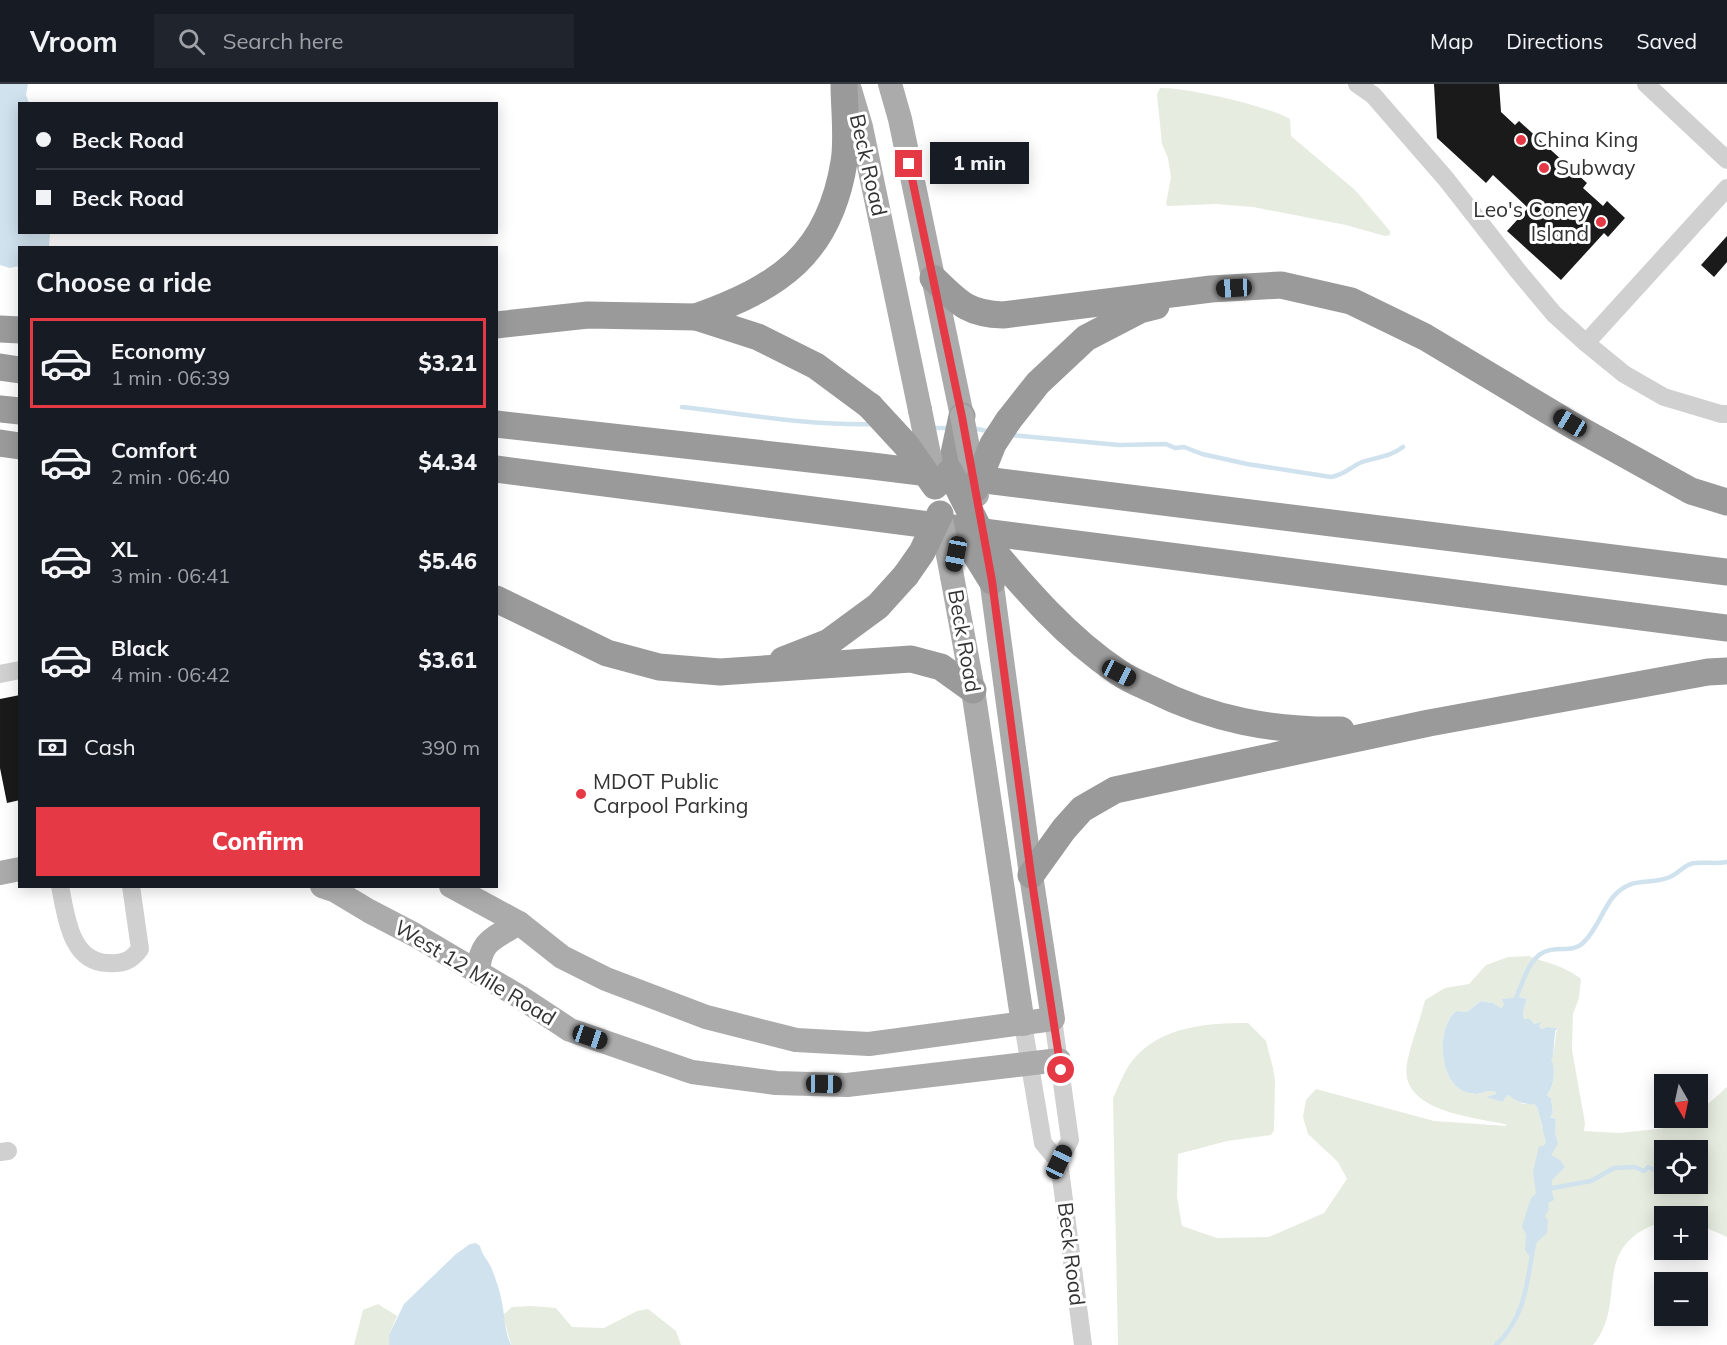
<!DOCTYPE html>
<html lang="en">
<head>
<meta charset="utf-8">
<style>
	:root { --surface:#171b24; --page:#20242c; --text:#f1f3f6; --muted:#9ea1a6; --line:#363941; --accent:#e63946 }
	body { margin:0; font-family:Mulish,sans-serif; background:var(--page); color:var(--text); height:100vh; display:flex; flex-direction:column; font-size:22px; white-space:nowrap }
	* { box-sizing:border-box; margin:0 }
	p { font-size:20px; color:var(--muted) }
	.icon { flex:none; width:33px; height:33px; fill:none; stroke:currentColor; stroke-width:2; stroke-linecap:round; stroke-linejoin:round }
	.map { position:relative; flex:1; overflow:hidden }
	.panel { position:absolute; left:18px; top:162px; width:480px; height:642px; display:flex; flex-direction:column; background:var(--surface); border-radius:0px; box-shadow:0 3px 15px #0003 }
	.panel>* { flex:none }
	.banner { position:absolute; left:18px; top:18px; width:480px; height:132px; border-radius:0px; box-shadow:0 3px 15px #0003; display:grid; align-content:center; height:132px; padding:0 18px; background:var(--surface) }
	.needle { width:39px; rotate:171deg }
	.buttons { position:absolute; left:1654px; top:990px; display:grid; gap:12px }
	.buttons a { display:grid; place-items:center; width:54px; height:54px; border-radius:0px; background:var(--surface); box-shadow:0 3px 15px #0003; font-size:30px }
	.end { position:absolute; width:27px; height:27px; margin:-14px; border:8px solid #e63946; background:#fff; box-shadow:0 0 0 3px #fff }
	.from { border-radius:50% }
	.bubble { position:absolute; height:42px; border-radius:0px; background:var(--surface); box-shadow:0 3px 15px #0003; font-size:20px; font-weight:800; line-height:42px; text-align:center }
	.car { position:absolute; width:18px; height:36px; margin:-18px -9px; border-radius:8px; box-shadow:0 0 4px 2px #0007; background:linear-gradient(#222 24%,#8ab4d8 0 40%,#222 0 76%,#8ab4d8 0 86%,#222 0) }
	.banner b { display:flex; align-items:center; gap:21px; height:57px; font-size:22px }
	.banner b+b { border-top:2px solid var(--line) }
	.banner i { width:15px; height:15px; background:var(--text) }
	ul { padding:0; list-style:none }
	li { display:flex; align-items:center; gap:18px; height:90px; margin:0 12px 9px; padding:0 6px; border:3px solid transparent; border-radius:0px }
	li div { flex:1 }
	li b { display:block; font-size:22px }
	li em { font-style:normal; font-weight:800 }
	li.selected { border-color:var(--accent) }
	li>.icon { width:54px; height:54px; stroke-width:1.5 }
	h2 { padding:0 18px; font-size:27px; line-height:72px }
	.pay { display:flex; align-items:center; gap:15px; height:66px; padding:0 18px; font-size:22px }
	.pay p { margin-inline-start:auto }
	.primary-button { display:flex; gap:12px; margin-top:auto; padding:12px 18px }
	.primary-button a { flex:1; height:69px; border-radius:0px; background:var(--accent); color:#fff; font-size:24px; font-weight:800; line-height:69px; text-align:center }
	header { display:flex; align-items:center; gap:36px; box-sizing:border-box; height:84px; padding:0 30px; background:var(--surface); border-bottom:2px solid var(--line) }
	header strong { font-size:28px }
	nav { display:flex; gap:33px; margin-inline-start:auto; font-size:21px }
	.search { width:420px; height:54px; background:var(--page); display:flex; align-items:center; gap:15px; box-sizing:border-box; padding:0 21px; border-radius:0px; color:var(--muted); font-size:22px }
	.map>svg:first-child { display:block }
	.green { fill:#e6ecdf; fill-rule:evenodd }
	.water { fill:#cfe2ee }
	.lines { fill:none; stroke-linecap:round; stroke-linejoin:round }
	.stream { stroke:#cfe2ee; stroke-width:4.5 }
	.building { fill:#1a1a1a }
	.minor { stroke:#d0d0d0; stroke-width:18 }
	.major { stroke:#ababab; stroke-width:24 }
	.highway { stroke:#9a9a9a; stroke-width:27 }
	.major-bridge { stroke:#ababab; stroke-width:24 }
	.highway-bridge { stroke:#9a9a9a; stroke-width:27 }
	.route { stroke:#e63946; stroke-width:8 }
	.poi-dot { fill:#e63946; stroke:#fff; stroke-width:2 }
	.labels { text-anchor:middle; stroke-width:6; stroke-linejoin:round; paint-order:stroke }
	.poi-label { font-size:21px; fill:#333; stroke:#fff; text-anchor:start }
	.street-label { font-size:21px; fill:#333; stroke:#fff }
</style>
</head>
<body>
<header>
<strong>Vroom</strong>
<div class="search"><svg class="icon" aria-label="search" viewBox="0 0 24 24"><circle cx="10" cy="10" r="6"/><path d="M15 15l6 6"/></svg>Search here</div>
<nav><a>Map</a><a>Directions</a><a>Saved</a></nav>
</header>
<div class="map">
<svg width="1727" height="1261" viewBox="0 0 1727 1261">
	<rect width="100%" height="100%" fill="#fff"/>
	<!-- green -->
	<g class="green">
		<path d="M1160,4C1185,3 1268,22 1290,35L1291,52L1355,106L1390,147V151L1385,152L1346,141L1253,123L1215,120L1168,122L1166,120L1171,93L1168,74L1162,60L1157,10Z"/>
		<path d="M1529,872C1549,880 1563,881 1581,895L1579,914L1573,930L1572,966L1585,1039L1584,1047L1619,1049L1685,1042L1693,1034H1698V1029L1727,1003V1153L1698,1140V1132H1665V1137C1586,1161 1630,1217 1593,1261H1118L1113,1014C1119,1002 1124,987 1132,977C1160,942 1207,939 1248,939L1266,957L1273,984L1275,997L1274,1046L1271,1051L1227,1057L1178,1070L1177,1113L1182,1142L1217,1154L1269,1153L1324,1129L1347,1095L1338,1078L1308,1050L1303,1033L1306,1016L1316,1005L1434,1037L1507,1042L1505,1040C1473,1033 1398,1027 1407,979C1411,958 1420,937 1425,916L1445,904L1469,900L1486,881L1508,873ZM1519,913L1527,915L1523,928L1524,935H1530L1534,940L1540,938L1539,942L1542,945L1547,943L1557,944L1553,972L1550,975C1556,985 1554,1003 1547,1011L1551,1014L1553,1029L1550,1033L1556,1035L1555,1045L1542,1044L1537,1023L1534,1020H1523L1507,1011L1503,1018L1487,1013L1496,1010V1008C1488,1005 1484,1009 1476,1010C1470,1009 1464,1008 1458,1004C1439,989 1437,943 1456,927L1467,928L1481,917L1493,919L1501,924L1504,921L1503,915ZM1665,1066H1698V1100H1665Z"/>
		<path d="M378,1220L397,1232L389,1251V1261H354L363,1226Z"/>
		<path d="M531,1222L556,1224L572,1243L604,1244L637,1227L648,1225L676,1247L681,1261H511L503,1231L512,1223Z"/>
	</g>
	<!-- water -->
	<g class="water">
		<path d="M0,0H28L26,11L29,19L20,20V148L50,150L49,163L20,164L19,182L10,184L0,181Z"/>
		<path d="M1519,913L1527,915L1523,928L1524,935H1530L1534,940L1541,938L1539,942L1542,945L1547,943L1557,944L1555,948L1553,973L1551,975C1556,985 1554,1003 1547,1011L1551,1014L1553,1029L1550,1033L1556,1035L1555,1049L1558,1060L1551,1071L1560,1076L1565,1083L1552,1096V1108L1554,1116L1548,1119L1549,1125L1545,1132L1548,1137L1547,1149C1539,1157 1531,1160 1534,1172L1531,1174L1525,1166L1526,1151L1522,1142L1531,1114L1536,1109L1533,1088L1539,1062H1544L1546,1058L1537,1023L1534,1020C1523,1021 1517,1017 1507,1011L1503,1018L1486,1013L1496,1010V1008C1488,1005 1484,1009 1476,1010C1470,1009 1463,1008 1458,1004C1439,989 1437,943 1456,927L1467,928L1481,917L1493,919L1501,924L1504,921L1502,915Z"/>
		<path d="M476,1159L480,1162C482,1171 487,1175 491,1183C495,1193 499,1204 501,1214C505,1230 504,1246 511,1261H389V1251L404,1220L456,1170L470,1160Z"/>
	</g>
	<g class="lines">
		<!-- stream -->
		<g class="stream">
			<path d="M682,323C746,330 810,342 875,340"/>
			<path d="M931,344H950"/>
			<path d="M973,344L991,348"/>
			<path d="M1011,351L1119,361L1166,360L1175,364L1184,363L1202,370L1247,380L1331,393C1345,391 1350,383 1362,378C1377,373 1390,373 1403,363"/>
			<path d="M1514,918C1522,903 1527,876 1544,868C1556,862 1573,869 1583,859C1596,847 1602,827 1613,813C1633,790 1650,803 1672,792C1680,788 1686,779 1695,779C1706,778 1716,780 1727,778"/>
			<path d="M1547,1105L1591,1097L1614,1084L1635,1083L1644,1087L1648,1083L1654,1086L1665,1084"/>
			<path d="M1496,1261C1526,1233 1527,1197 1534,1159"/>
		</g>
	</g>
	<!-- building -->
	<g class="building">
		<path d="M1434,0H1499L1501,28L1515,41L1519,37L1587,99L1583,104L1603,122L1607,117L1625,134L1608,153L1604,149L1561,196L1507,147L1528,124L1493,91L1486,99L1437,54Z"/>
		<path d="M1727,152V178L1714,193L1701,181Z"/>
		<path d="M20,611V716L7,719L0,684V615Z"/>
	</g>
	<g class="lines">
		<!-- minor -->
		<g class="minor">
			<path d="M1357,0L1373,11L1446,95L1518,187L1554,230L1586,259L1624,290L1664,313L1721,330H1727"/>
			<path d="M1646,0L1727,76"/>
			<path d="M1586,259L1727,104"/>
			<path d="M0,590L20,586"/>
			<path d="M60,802C66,831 70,878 108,879C123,880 131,877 140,865L131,802"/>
			<path d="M1053,935L1070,1056L1059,1078L1083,1261"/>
			<path d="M1023,940L1043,1059L1059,1078"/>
			<path d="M0,1068L8,1067"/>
		</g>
		<!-- major -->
		<g class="major">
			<path d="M890,0L900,35L962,332"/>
			<path d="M850,6L861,43L920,326"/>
			<path d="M952,492L973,606L1023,940"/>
			<path d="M0,789L20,785"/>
			<path d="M322,802L334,806L369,827L415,851L520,913L570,946L692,988L776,999L847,1001L1059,976"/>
			<path d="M451,802L519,839L562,873L606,895L706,933L796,956L869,960L1053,935L1031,791L989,479"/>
			<path d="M478,889C480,856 493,855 519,839"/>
		</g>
		<!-- highway -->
		<g class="highway">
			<path d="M933,194C958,218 967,230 1003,231L1211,205L1281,201L1351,217L1425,253L1570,340L1691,407L1727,418"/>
			<path d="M696,233C779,203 829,171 844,78C848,56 844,23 844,0"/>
			<path d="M496,241L588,231L696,233L758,253L816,282L870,322"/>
			<path d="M0,245L20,246"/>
			<path d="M0,283L20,286"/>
			<path d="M0,325L20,327"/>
			<path d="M1008,337L1038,299L1086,254L1140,226L1156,222"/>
			<path d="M496,340L872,382L1727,488"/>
			<path d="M0,359L20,362"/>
			<path d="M496,385L1727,544"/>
			<path d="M950,388L962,332"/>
			<path d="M985,457C1025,505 1066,553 1118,588C1128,595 1140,600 1151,605C1213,636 1272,647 1341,646"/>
			<path d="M969,460L992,497"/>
			<path d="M496,515L607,569L659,583L720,588L911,575L941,583L973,606"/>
			<path d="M783,576L829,558L878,522L906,491"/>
			<path d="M1031,791L1064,745L1082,725L1115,706L1429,639L1708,588L1727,587"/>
		</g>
		<!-- major-bridge -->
		<g class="major-bridge">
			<path d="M920,326L935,400"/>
			<path d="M962,332L977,411"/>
			<path d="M940,430L952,492"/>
		</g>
		<!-- highway-bridge -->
		<g class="highway-bridge">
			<path d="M870,322L906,361L935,402"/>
			<path d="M950,388L985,457"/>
			<path d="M975,405L993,360L1008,337"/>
			<path d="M906,491L922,468L940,430"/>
		</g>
	</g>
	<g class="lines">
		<!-- route -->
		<path class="route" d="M909,80L962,333L992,497L1031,791L1061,986"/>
	</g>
	<!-- markers -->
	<g class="poi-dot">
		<circle cx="1521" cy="56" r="6"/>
		<circle cx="1544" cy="84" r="6"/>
		<circle cx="1601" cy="138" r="6"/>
		<circle cx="581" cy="710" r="6"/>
	</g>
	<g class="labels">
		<!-- poi labels -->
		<g class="poi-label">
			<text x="1533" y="63">China King</text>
			<text x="1556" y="91">Subway</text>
			<text x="1589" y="133" text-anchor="end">Leo's Coney<tspan x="1589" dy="24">Island</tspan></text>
			<text x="593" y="705">MDOT Public<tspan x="593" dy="24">Carpool Parking</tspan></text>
		</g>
		<!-- street labels -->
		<g class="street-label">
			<text transform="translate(868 81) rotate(77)" y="7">Beck Road</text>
			<text transform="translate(964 557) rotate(80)" y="7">Beck Road</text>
			<text transform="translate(475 889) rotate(31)" y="7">West 12 Mile Road</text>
			<text transform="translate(1071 1170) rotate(83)" y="7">Beck Road</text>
		</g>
	</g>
</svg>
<div class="buttons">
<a><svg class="needle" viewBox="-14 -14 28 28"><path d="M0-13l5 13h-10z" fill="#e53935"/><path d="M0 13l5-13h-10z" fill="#9ea1a6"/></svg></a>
<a><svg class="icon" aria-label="locate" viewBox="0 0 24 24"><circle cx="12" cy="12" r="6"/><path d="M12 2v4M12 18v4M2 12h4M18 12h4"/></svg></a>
<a>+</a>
<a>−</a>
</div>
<i class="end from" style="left:1061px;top:986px"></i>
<i class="end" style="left:909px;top:80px"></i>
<div class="bubble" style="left:930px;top:58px;width:99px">1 min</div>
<i class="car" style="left:1234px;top:204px;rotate:267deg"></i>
<i class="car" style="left:1570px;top:339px;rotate:301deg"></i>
<i class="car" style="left:956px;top:470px;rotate:191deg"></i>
<i class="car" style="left:1119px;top:589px;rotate:117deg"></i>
<i class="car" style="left:590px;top:953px;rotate:109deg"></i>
<i class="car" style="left:824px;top:1000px;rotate:91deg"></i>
<i class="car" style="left:1059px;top:1078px;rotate:25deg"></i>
<div class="banner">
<b><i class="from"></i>Beck Road</b>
<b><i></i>Beck Road</b>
</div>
<section class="panel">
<h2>Choose a ride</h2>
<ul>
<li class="selected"><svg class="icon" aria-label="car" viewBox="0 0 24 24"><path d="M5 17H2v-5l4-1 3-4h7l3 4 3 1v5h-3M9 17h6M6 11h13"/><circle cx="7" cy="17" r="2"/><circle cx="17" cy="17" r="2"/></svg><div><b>Economy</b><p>1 min · 06:39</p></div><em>$3.21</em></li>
<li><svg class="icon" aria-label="car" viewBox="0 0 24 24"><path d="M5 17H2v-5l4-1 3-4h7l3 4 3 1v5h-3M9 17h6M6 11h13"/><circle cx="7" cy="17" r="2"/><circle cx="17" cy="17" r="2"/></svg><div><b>Comfort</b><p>2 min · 06:40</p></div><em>$4.34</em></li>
<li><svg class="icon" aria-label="car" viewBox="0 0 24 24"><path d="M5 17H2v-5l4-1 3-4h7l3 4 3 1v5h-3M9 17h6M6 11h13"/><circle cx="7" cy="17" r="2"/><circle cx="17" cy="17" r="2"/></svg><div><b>XL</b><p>3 min · 06:41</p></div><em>$5.46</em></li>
<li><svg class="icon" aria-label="car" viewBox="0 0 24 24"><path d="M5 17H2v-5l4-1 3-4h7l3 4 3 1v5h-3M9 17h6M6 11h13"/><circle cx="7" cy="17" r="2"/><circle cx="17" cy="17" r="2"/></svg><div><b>Black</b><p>4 min · 06:42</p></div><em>$3.61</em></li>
</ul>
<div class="pay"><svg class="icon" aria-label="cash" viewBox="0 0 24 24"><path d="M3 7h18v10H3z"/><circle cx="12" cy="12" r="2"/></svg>Cash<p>390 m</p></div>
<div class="primary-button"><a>Confirm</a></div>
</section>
</div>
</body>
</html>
